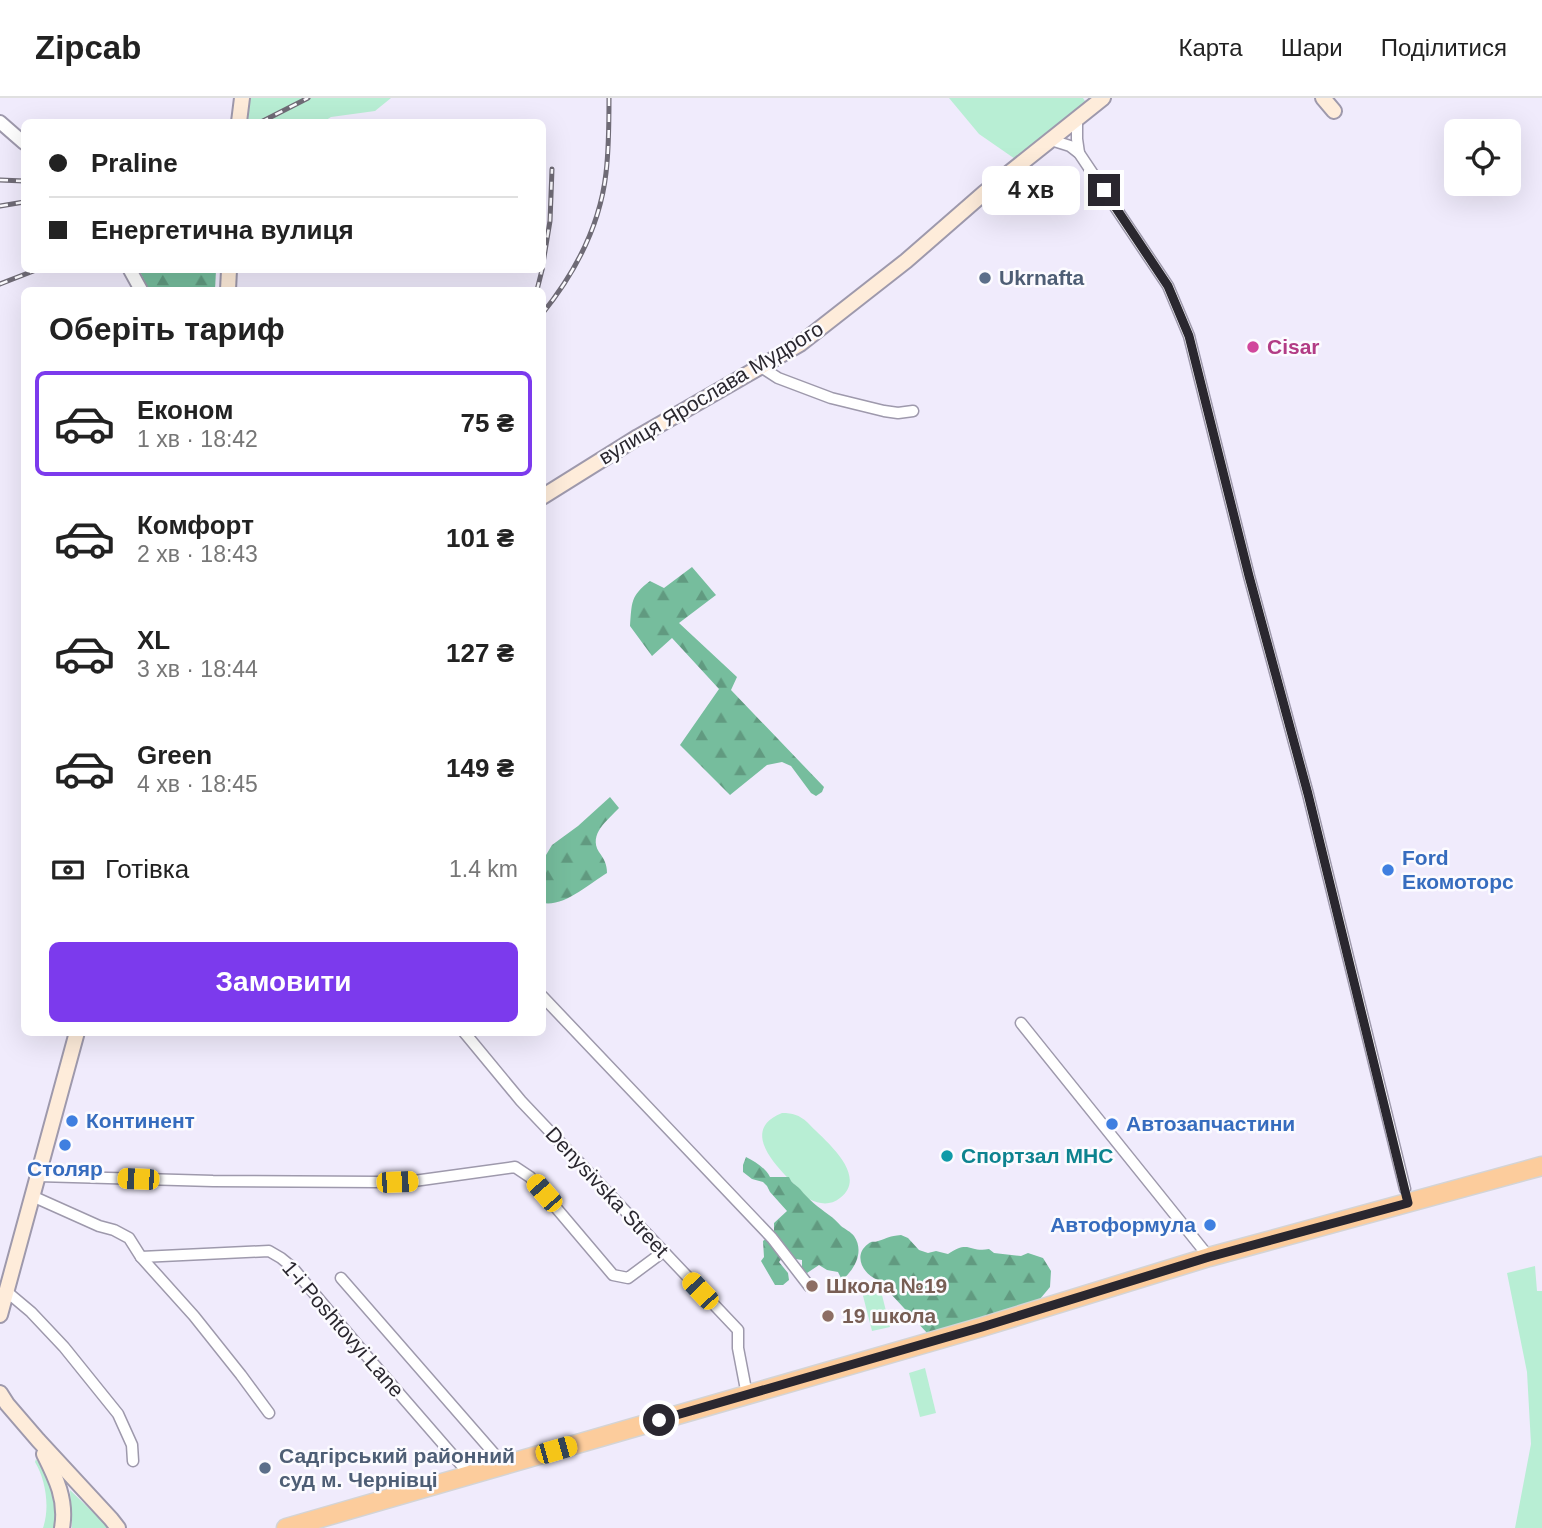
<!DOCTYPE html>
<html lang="uk">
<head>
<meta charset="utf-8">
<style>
	:root { --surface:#fff; --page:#f2f2f2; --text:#222; --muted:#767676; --line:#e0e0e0; --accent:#7c3aed }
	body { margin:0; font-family:Helvetica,sans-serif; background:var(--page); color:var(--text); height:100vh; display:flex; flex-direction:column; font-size:26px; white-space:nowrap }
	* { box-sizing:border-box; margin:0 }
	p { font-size:23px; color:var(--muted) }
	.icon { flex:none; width:38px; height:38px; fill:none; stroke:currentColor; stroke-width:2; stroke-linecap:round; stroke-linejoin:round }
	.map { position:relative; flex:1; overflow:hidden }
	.side { position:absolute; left:21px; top:189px; width:525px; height:749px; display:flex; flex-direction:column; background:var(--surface); border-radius:10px; box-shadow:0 7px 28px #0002 }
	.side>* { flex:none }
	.guide { position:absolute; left:21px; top:21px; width:525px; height:154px; border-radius:10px; box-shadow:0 7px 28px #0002; display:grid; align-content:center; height:154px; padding:0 28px; background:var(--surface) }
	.tools { position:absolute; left:1444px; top:21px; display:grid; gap:14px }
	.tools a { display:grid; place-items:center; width:77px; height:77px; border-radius:10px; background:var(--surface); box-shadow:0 7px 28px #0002; font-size:35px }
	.end { position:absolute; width:32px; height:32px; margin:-16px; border:9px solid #2a272f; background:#fff; box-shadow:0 0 0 4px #fff }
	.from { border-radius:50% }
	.bubble { position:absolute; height:49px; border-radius:10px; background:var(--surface); box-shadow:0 7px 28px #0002; font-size:23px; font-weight:700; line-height:49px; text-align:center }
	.car { position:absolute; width:21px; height:42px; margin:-21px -10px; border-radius:9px; box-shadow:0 0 5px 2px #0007; background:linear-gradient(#f5c518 24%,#345 0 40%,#f5c518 0 76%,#345 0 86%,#f5c518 0) }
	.guide b { display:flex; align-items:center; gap:24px; height:66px; font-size:26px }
	.guide b+b { border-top:2px solid var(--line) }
	.guide i { width:18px; height:18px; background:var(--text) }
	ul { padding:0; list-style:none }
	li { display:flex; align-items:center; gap:21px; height:105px; margin:0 14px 10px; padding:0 14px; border:4px solid transparent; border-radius:10px }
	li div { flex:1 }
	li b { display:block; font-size:26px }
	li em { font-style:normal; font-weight:700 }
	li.current { border-color:var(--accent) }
	li>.icon { width:63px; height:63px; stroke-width:1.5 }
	h2 { padding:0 28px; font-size:32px; line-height:84px }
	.pay { display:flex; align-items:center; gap:18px; height:77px; padding:0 28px; font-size:26px }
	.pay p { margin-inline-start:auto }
	.button { display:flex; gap:14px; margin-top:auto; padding:14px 28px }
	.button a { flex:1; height:80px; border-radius:10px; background:var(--accent); color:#fff; font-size:28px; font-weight:700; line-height:80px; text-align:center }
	header { display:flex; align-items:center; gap:42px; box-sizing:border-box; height:98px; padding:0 35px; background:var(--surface); border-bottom:2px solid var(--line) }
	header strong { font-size:33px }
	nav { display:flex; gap:38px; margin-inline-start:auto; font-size:24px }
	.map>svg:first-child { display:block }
	.green { fill:#b8eed4 }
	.forest { fill:url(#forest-firs) }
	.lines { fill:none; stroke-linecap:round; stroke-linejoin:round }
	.minor-casing { stroke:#9e99ac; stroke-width:13 }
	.tertiary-casing { stroke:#9e99ac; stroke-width:16 }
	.secondary-casing { stroke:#9e99ac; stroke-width:18 }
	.trunk-casing { stroke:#d4d4d5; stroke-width:21 }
	.minor { stroke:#fff; stroke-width:10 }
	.tertiary { stroke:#fff; stroke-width:12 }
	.secondary { stroke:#feecda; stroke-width:14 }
	.trunk { stroke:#fccc9c; stroke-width:18 }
	.rail-casing { stroke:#6f6b76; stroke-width:5 }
	.rail { stroke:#fcfbff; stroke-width:2.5; stroke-dasharray:8; stroke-linecap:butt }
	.route { stroke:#2a272f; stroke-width:9 }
	.service-dot { fill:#5c6f8a; stroke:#fcfbff; stroke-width:2.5 }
	.hotel-dot { fill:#d1479c; stroke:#fcfbff; stroke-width:2.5 }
	.shop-dot { fill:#3f7fe0; stroke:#fcfbff; stroke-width:2.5 }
	.culture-dot { fill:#0f9aa8; stroke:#fcfbff; stroke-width:2.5 }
	.education-dot { fill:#8d6e63; stroke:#fcfbff; stroke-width:2.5 }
	.labels { text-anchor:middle; stroke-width:5; stroke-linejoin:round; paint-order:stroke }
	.service-label { font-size:21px; font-weight:bold; fill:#4e5e75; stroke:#fcfbff; text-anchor:start }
	.hotel-label { font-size:21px; font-weight:bold; fill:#b23c85; stroke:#fcfbff; text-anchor:start }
	.street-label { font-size:21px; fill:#2a272f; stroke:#fcfbff }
	.shop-label { font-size:21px; font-weight:bold; fill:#366cbe; stroke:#fcfbff; text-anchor:start }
	.culture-label { font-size:21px; font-weight:bold; fill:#0d838f; stroke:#fcfbff; text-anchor:start }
	.education-label { font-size:21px; font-weight:bold; fill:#785e54; stroke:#fcfbff; text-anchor:start }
</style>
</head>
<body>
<header>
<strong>Zipcab</strong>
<nav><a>Карта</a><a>Шари</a><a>Поділитися</a></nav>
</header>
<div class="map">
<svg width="1542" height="1430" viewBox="0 0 1542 1430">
	<defs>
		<pattern id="forest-firs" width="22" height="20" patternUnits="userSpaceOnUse" patternTransform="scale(1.75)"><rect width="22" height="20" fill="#76bd9d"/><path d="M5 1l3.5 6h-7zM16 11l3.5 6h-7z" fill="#619a80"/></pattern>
	</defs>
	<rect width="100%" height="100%" fill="#f0ebfc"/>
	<!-- green -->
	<g class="green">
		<path d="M249,0H391L375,13L331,19L323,24H247Z"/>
		<path d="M949,0H1083L1089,9L1018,63L979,36Z"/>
		<path d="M782,1015C793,1015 799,1017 807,1024C823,1041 870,1077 840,1100C830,1108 819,1106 809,1101C790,1081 732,1035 782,1015Z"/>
		<path d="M1535,1168L1537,1193H1542V1430H1515L1531,1346L1527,1274L1507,1175Z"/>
		<path d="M880,1189L890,1229L872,1233L862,1194Z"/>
		<path d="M925,1270L936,1315L920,1319L909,1275Z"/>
		<path d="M36,1361C53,1385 57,1401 56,1430H43C50,1410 46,1382 35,1364Z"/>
		<path d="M70,1392L106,1427L108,1430H72Z"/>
	</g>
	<!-- forest -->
	<g class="forest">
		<path d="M139,172H216L215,192H149Z"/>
		<path d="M692,469L716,497L679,525L737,579L731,592L824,689L822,694L816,698L811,695L791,668L782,664L767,667L730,697L680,647L719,591L672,540L652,558L630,528C632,505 630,498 650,483L664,490Z"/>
		<path d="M610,699L619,710C608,722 588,736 599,754C604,761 607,766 607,775C589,786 564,809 543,805V762L552,747L578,728Z"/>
		<path d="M746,1059C755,1064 765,1069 770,1079H789C792,1086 795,1086 800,1091C809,1102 818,1109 829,1117C834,1120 837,1124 841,1128C845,1131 851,1134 854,1138C865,1154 854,1172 842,1182L838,1174L827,1172L819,1167L807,1175L802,1172V1162L783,1159L779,1164L788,1175L789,1182L783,1187H775L761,1163L764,1159L763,1143L774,1134V1125L787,1113L770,1094L767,1088L763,1084L752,1081L743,1074V1067Z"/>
		<path d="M901,1137L908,1140L919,1152L928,1155L936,1153L948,1156C969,1141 970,1155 989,1151L994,1155L1021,1158L1028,1155L1043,1160L1051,1173L1050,1189L1040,1201L928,1236L878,1182C864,1177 852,1158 868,1146C873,1142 872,1145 878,1143C888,1140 889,1138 901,1137Z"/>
	</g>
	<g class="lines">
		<!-- minor casing -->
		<g class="minor-casing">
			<g id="minor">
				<path d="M1077,21V41L1079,55"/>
				<path d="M1051,42L1070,48L1079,55L1168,188L1189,238L1249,478L1308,696L1405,1091"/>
				<path d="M761,269L778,280L831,300L884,313L898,315L913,313"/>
				<path d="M542,898L772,1140L809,1188"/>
				<path d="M1021,925L1209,1159"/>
				<path d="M464,934L521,1003L738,1232V1250L747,1297"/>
				<path d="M38,1078L213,1083L379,1084L414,1083L515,1069L530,1079L613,1177L628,1180L663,1154"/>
				<path d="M32,1098L99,1128L114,1132L129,1140L141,1159L194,1218L241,1277L269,1315"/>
				<path d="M141,1159L269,1153L281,1160L292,1169L365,1256L470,1377"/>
				<path d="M341,1180L504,1367"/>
				<path d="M6,1193L31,1214L64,1249L118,1316L132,1347L133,1363"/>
			</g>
		</g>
		<!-- tertiary casing -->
		<g class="tertiary-casing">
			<g id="tertiary">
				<path d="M0,24L24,45"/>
				<path d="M130,172L141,192"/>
			</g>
		</g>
		<!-- secondary casing -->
		<g class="secondary-casing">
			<g id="secondary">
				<path d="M1323,0L1334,13"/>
				<path d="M239,24L242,0"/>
				<path d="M228,192L229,172"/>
				<path d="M542,399L638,339L800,246L906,163L984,95L1103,0"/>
				<path d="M0,1217L77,934"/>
				<path d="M0,1295L7,1306L38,1342L111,1421L118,1430"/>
				<path d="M44,1356C56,1380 67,1402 62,1430"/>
			</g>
		</g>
		<!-- trunk casing -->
		<g class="trunk-casing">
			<path id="trunk" d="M286,1430L982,1229L1209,1159L1542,1068"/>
		</g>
		<!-- minor -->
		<use href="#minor" class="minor"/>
		<!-- tertiary -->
		<use href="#tertiary" class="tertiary"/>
		<!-- secondary -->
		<use href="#secondary" class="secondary"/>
		<!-- trunk -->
		<use href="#trunk" class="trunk"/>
		<!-- rail casing -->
		<g class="rail-casing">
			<g id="rail">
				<path d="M261,24L308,0"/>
				<path d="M0,82L24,83"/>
				<path d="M0,108L24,104"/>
				<path d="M542,171L550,123L552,71"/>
				<path d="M0,186L36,172"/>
				<path d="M537,192L542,172"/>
				<path d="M542,216C575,175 600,128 606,75C609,50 609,25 609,0"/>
			</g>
		</g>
		<!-- rail -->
		<use href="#rail" class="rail"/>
	</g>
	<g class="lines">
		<!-- route -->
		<path class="route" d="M659,1322L982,1229L1209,1159L1408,1105L1308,696L1249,478L1189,238L1168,188L1104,92"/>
	</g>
	<!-- markers -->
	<g class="service-dot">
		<circle cx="985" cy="180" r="7"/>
		<circle cx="265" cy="1370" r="7"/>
	</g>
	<circle class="hotel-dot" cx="1253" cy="249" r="7"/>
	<g class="shop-dot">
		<circle cx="1388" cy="772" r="7"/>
		<circle cx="72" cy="1023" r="7"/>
		<circle cx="1112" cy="1026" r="7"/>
		<circle cx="65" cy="1047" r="7"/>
		<circle cx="1210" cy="1127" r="7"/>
	</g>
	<circle class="culture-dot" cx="947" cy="1058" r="7"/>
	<g class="education-dot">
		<circle cx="812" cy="1188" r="7"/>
		<circle cx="828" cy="1218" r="7"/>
	</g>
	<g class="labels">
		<!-- service labels -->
		<g class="service-label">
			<text x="999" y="187">Ukrnafta</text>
			<text x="279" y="1365">Садгірський районний<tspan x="279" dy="24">суд м. Чернівці</tspan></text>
		</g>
		<!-- hotel labels -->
		<g class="hotel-label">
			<text x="1267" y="256">Cisar</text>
		</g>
		<!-- street labels -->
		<g class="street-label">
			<text transform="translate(711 295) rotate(-31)" y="7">вулиця Ярослава Мудрого</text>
			<text transform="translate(607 1094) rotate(47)" y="7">Denysivska Street</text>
			<text transform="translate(343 1231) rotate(49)" y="7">1-i Poshtovyi Lane</text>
		</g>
		<!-- shop labels -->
		<g class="shop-label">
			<text x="1402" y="767">Ford<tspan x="1402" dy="24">Екомоторс</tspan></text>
			<text x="86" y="1030">Континент</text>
			<text x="1126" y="1033">Автозапчастини</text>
			<text x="65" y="1078" text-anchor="middle">Столяр</text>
			<text x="1196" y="1134" text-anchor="end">Автоформула</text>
		</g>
		<!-- culture labels -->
		<g class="culture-label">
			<text x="961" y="1065">Спортзал МНС</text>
		</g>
		<!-- education labels -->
		<g class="education-label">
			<text x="826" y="1195">Школа №19</text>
			<text x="842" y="1225">19 школа</text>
		</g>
	</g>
</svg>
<div class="tools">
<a><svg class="icon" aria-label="locate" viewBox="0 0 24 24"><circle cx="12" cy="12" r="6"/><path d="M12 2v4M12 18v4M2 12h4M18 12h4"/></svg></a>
</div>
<i class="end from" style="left:659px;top:1322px"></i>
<i class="end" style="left:1104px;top:92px"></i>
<div class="bubble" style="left:982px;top:68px;width:98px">4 хв</div>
<i class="car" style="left:138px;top:1081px;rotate:272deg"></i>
<i class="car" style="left:397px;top:1084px;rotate:88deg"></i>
<i class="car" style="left:544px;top:1095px;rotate:319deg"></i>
<i class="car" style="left:700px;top:1193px;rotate:317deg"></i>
<i class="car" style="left:556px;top:1352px;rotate:74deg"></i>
<div class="guide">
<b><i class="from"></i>Praline</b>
<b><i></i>Енергетична вулиця</b>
</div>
<section class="side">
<h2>Оберіть тариф</h2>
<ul>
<li class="current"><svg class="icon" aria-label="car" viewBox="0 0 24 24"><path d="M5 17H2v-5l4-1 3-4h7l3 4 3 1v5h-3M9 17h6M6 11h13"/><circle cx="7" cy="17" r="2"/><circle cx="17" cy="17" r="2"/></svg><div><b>Економ</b><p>1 хв · 18:42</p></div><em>75 ₴</em></li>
<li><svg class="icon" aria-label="car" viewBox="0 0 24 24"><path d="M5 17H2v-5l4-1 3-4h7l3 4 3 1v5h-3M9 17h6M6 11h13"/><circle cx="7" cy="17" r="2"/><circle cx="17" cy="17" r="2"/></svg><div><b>Комфорт</b><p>2 хв · 18:43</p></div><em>101 ₴</em></li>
<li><svg class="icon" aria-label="car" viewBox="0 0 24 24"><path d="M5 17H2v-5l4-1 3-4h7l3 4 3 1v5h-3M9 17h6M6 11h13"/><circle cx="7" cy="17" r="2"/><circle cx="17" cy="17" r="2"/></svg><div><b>XL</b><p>3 хв · 18:44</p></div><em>127 ₴</em></li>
<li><svg class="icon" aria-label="car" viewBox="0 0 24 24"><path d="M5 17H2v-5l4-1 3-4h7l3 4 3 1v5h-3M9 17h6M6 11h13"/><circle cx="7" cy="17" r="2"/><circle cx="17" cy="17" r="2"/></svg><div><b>Green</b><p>4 хв · 18:45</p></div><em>149 ₴</em></li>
</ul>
<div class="pay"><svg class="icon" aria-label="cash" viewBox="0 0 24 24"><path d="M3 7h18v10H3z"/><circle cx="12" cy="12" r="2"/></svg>Готівка<p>1.4 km</p></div>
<div class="button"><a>Замовити</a></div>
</section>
</div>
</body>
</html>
